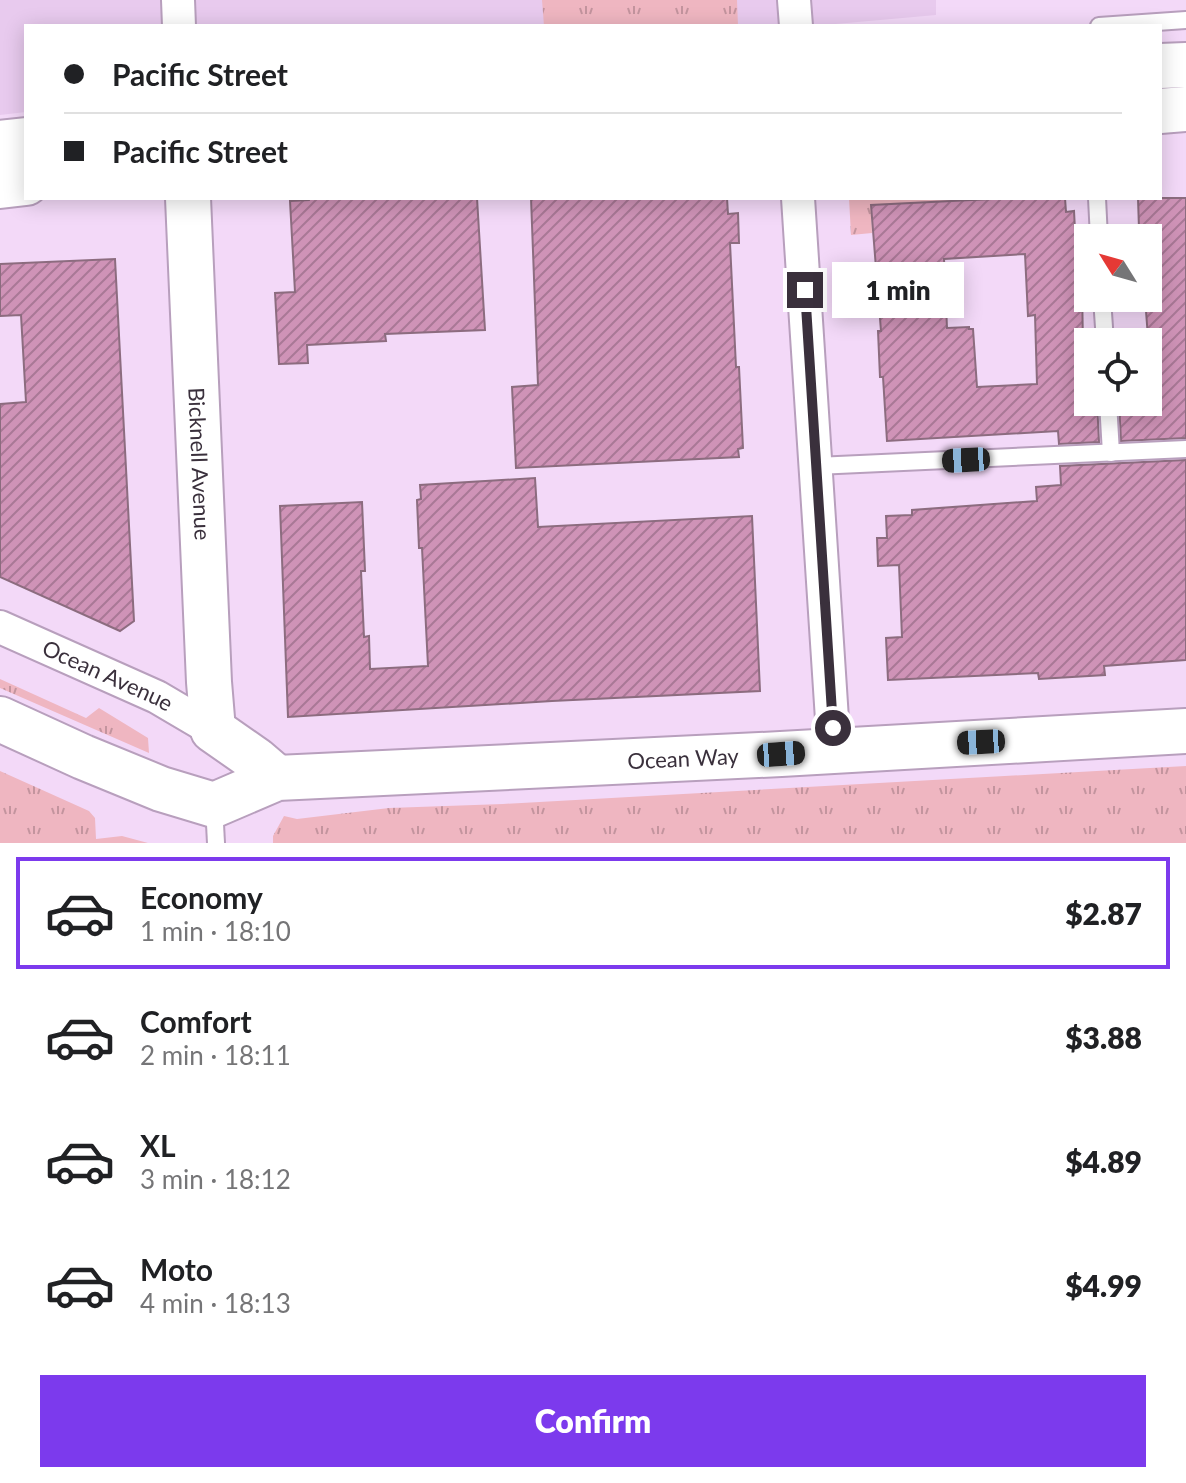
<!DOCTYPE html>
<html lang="en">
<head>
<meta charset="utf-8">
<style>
	:root { --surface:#fff; --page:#f2f2f2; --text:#202124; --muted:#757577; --line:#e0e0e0; --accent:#7c3aed }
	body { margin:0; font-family:Lato,sans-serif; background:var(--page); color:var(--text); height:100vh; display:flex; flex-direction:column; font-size:30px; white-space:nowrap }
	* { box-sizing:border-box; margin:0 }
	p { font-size:26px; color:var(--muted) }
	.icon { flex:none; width:44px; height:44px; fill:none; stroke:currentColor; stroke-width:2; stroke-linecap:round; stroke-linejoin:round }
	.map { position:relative; height:843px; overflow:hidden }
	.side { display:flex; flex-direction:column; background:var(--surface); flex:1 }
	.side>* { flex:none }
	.hud { position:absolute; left:24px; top:24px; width:1138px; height:176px; border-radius:0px; box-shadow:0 4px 20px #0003; display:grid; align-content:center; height:176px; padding:0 40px; background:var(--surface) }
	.needle { width:52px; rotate:307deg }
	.fabs { position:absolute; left:1074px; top:224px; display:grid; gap:16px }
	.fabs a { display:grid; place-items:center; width:88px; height:88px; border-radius:0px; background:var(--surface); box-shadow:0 4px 20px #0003; font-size:40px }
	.end { position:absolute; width:36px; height:36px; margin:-18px; border:10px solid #3a303c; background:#fff; box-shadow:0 0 0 4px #fff }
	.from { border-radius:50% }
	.bubble { position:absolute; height:56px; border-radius:0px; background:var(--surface); box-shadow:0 4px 20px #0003; font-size:26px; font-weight:800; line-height:56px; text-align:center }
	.car { position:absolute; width:24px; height:48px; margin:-24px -12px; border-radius:10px; box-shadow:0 0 6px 2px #0007; background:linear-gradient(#222 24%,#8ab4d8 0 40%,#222 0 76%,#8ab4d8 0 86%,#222 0) }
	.hud b { display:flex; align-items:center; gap:28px; height:76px; font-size:30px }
	.hud b+b { border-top:2px solid var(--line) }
	.hud i { width:20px; height:20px; background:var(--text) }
	ul { padding:14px 0 0; list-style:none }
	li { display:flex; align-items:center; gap:24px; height:112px; margin:0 16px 12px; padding:0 24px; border:4px solid transparent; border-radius:0px }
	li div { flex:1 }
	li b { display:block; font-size:30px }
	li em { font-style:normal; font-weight:800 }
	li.on { border-color:var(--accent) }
	li>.icon { width:72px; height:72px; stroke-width:1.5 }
	.action { display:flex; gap:16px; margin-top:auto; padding:16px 40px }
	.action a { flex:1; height:92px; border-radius:0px; background:var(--accent); color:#fff; font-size:32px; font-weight:800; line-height:92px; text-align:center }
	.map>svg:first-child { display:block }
	.built { fill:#e8caee }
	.grass { fill:url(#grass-tufts) }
	.building { fill:url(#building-hatch); stroke:#8c6c7f; stroke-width:2; fill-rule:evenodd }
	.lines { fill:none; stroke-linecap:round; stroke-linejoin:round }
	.lane-casing { stroke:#b89fbd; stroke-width:20 }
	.street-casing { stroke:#b89fbd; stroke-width:36 }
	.secondary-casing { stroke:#b89fbd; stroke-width:48 }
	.lane { stroke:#fff; stroke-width:16 }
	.street { stroke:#fff; stroke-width:32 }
	.secondary { stroke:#fff; stroke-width:44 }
	.route { stroke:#3a303c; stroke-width:10 }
	.labels { text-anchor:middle; stroke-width:6; stroke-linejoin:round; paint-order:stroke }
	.street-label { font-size:22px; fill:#3a303c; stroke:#faeafd }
</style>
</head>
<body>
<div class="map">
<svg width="1186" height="843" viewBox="0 0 1186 843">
	<defs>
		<pattern id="grass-tufts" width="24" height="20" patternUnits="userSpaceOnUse" patternTransform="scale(2)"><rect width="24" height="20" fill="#efb6c1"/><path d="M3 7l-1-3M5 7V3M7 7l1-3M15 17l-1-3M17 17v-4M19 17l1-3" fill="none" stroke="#c3949e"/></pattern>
		<pattern id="building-hatch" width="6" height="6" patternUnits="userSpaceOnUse" patternTransform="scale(2)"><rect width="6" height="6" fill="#cf93b7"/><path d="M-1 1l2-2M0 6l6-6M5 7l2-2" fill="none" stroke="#a97896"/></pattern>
	</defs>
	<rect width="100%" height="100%" fill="#f3d9f8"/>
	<!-- built -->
	<path class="built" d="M0,0H936V15L813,26H26V112L0,115Z"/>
	<!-- grass -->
	<g class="grass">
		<path d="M542,0H737L738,26H544Z"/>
		<path d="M849,198H1012L871,205L872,233L851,235Z"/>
		<path d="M0,679L86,718L99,708L148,738L149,753L0,688Z"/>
		<path d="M1186,766V843H273V836L284,816L297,819L389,808L503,804Z"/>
		<path d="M0,771L89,811L95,818L96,839L122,836L148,843H0Z"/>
	</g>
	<!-- building -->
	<g class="building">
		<path d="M310,198H477L485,330L385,334L386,341L307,345L308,363L279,364L275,293L295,292L290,201L309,200Z"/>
		<path d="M531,198H727L728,214L738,213L739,243H730L736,367H739L743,448L738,449L739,457L516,468L512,387L538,385Z"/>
		<path d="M1012,198H1065L1066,212L1074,211L1078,288H1082L1084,402H1097L1099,442L1059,444L1058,431L887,441L883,377H880L878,331H881L871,205ZM1025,254L1028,316L1035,315L1037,384L977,387L973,329H969V327L947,328L944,259Z"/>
		<path d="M1138,198H1186V438L1121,441L1119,402H1148V378L1151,377L1146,311H1148V229H1139Z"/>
		<path d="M115,259L134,621L120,631L0,577V404L26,402L21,315L0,316V264Z"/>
		<path d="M1186,460V660L1104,666L1105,675L1039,679L1038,673L888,680L886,638L902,637L899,565L878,566L877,538H887L886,516L912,515V510L1037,501L1036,487L1061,485L1060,466Z"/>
		<path d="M535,478L538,527L752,516L760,691L552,701L288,717L280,506L362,502L365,571H361L364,637L369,636L370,669L428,666L422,548H419L417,500L421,499L420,485Z"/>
	</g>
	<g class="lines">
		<!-- lane casing -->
		<g class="lane-casing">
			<g id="lane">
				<path d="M1099,26L1186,20"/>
				<path d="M1097,198L1099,238"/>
				<path d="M1102,298L1105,342"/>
				<path d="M1108,402L1111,453"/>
				<path d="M816,466L1186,449"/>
				<path d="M214,805L216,843"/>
			</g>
		</g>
		<!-- street casing -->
		<g class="street-casing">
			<g id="street">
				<path d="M178,0L179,26"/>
				<path d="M794,0L796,26"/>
				<path d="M798,198L834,750"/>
				<path id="s1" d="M0,627L157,697L213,730"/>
			</g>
		</g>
		<!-- secondary casing -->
		<g class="secondary-casing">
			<g id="secondary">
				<path d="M1160,66L1186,65"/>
				<path d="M1160,111L1186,109"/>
				<path d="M0,143L26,140"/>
				<path d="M0,186L26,183"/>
				<path id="s2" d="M188,198L209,682L213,730L256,760L277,778"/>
				<path id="s3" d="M0,719L83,757L161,789L214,805L277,778L781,754L1186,731"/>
			</g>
		</g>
		<!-- lane -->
		<use href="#lane" class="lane"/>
		<!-- street -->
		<use href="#street" class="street"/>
		<!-- secondary -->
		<use href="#secondary" class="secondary"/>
	</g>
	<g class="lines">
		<!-- route -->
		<path class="route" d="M805,290L833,728"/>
	</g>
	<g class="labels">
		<!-- street labels -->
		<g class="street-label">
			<text dy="8" stroke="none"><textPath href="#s2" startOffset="266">Bicknell Avenue</textPath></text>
			<text dy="8" stroke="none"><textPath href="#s1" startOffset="118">Ocean Avenue</textPath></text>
			<text dy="8" stroke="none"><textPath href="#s3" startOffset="706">Ocean Way</textPath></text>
		</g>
	</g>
</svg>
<div class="fabs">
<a><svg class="needle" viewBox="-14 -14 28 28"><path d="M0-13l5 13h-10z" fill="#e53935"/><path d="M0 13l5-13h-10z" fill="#757577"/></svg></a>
<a><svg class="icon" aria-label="locate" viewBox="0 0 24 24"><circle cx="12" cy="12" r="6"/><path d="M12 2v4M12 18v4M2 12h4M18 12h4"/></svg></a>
</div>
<i class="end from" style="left:833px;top:728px"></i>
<i class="end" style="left:805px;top:290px"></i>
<div class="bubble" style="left:832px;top:262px;width:132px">1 min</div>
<i class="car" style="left:966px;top:460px;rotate:267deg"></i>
<i class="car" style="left:981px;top:742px;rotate:267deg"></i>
<i class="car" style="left:781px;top:754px;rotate:86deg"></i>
<div class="hud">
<b><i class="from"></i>Pacific Street</b>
<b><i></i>Pacific Street</b>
</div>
</div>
<section class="side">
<ul>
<li class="on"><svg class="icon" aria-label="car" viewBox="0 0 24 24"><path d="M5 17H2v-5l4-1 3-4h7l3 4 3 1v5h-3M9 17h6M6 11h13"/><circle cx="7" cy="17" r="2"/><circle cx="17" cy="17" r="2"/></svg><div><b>Economy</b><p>1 min · 18:10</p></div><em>$2.87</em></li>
<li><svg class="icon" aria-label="car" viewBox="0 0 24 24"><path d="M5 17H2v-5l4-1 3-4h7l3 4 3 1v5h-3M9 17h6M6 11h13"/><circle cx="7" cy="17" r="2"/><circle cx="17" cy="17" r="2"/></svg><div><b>Comfort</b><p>2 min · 18:11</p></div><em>$3.88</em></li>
<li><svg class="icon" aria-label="car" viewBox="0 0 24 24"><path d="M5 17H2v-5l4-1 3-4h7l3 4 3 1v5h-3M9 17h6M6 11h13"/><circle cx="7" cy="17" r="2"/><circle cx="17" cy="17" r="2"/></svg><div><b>XL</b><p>3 min · 18:12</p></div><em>$4.89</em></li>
<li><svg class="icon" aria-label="car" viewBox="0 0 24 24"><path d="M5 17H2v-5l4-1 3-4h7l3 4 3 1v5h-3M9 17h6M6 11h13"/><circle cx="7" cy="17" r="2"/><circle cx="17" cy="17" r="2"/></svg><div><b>Moto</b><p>4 min · 18:13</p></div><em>$4.99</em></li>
</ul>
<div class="action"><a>Confirm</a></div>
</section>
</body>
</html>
